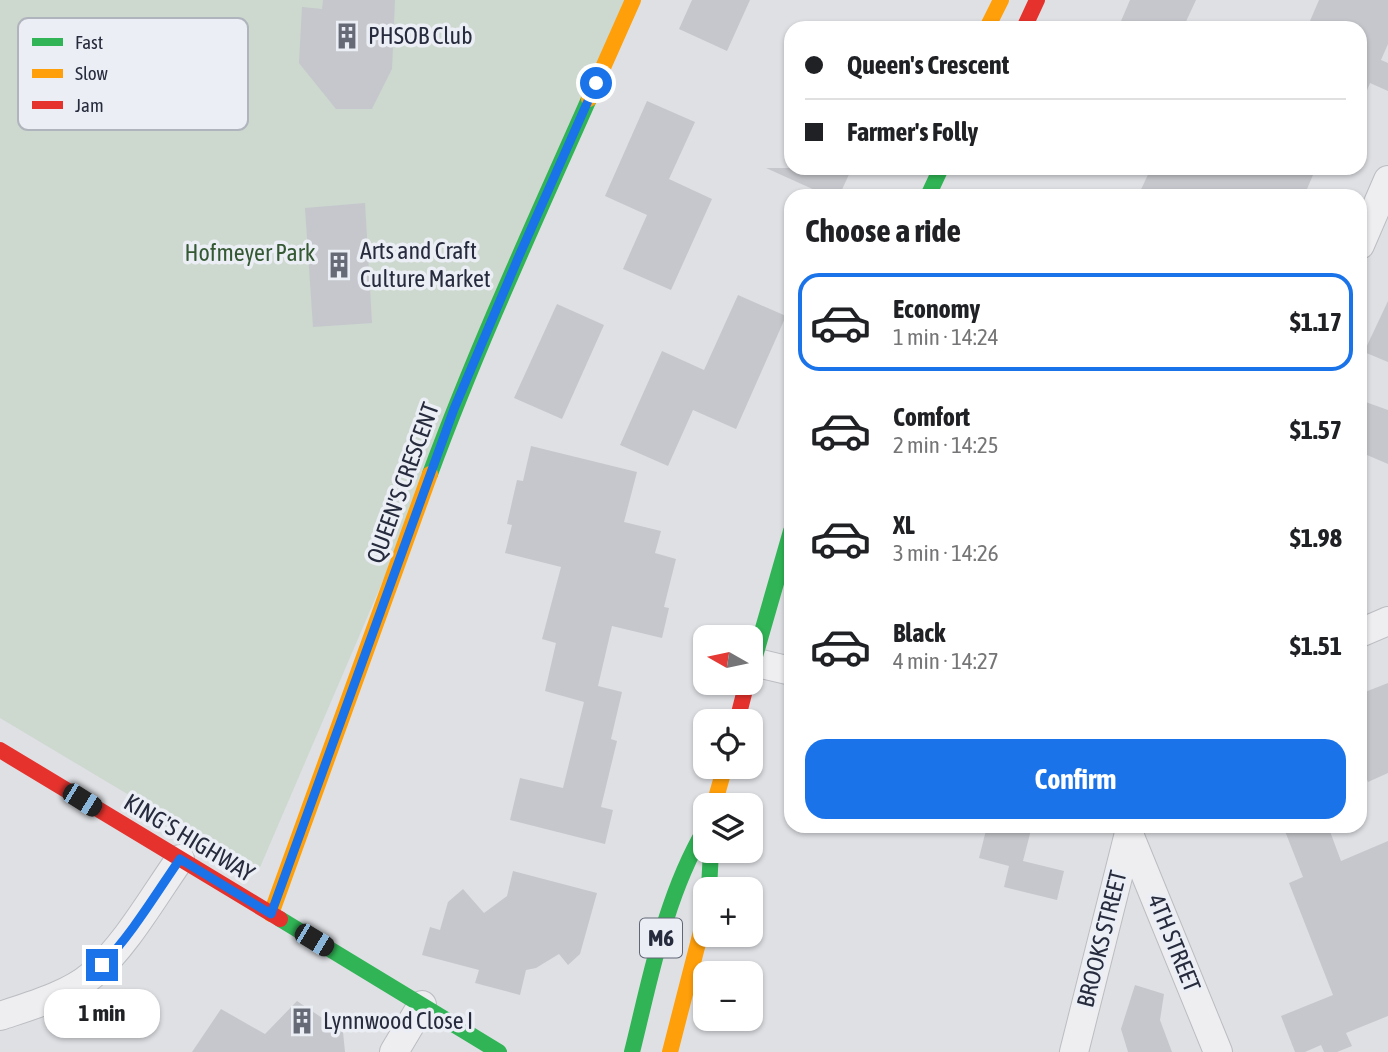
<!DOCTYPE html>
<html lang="en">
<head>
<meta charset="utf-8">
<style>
	:root { --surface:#fff; --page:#f6f6f6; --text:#202124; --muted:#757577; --line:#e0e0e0; --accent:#1a73e8 }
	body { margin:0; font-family:"Asap Condensed",sans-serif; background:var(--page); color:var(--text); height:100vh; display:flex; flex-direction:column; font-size:26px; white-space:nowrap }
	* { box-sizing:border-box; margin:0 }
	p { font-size:23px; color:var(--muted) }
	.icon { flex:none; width:38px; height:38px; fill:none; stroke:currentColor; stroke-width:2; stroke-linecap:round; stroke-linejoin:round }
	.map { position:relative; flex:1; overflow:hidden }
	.panel { position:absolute; left:784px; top:189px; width:583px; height:644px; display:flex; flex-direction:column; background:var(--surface); border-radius:21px; box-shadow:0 2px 5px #0004 }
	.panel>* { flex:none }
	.top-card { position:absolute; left:784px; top:21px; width:583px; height:154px; border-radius:21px; box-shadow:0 2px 5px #0004; display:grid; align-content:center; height:154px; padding:0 21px; background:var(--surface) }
	.needle { width:46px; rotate:279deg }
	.fabs { position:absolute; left:693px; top:625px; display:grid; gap:14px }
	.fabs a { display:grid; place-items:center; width:70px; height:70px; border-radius:14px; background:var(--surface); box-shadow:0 2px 5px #0004; font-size:35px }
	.end { position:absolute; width:32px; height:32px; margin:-16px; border:9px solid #1a73e8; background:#fff; box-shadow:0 0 0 4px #fff }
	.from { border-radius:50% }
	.bubble { position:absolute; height:49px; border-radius:21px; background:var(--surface); box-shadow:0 2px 5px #0004; font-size:23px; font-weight:700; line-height:49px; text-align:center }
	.car { position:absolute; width:21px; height:42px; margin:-21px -10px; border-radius:9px; box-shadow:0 0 5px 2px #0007; background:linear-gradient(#222 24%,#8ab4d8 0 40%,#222 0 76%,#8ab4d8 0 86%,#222 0) }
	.top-card b { display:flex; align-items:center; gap:24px; height:66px; font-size:26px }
	.top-card b+b { border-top:2px solid var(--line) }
	.top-card i { width:18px; height:18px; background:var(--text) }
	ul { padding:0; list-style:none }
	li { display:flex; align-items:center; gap:21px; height:98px; margin:0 14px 10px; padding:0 7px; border:4px solid transparent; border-radius:21px }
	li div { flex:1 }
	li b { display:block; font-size:26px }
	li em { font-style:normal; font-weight:700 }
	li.current { border-color:var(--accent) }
	li>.icon { width:63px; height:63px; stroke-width:1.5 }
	h2 { padding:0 21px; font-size:32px; line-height:84px }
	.action { display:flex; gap:14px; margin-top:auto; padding:14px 21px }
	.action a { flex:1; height:80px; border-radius:21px; background:var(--accent); color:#fff; font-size:28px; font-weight:700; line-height:80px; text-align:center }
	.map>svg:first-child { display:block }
	.green { fill:#cdd8cf }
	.building { fill:#c5c7cc }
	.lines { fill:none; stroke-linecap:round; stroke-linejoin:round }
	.street-casing { stroke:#bbbdc1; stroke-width:30 }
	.street { stroke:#eeeef1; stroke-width:28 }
	.fast { stroke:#30b455; stroke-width:16 }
	.slow { stroke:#ff9f0a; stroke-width:16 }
	.jam { stroke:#e5322d; stroke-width:16 }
	.route { stroke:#1a73e8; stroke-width:9 }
	.labels { text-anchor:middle; stroke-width:7; stroke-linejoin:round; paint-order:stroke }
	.shield { fill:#ebeef4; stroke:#616674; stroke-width:2 }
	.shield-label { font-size:23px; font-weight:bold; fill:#262b3d }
	.poi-label { font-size:24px; fill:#262b3d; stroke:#ebeef4; text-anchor:start }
	.park-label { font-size:24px; fill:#345933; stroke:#ebeef4 }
	.street-label { font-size:24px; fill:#262b3d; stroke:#ebeef4 }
	.key { fill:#ebeef4; stroke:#b0b4bd; stroke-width:2 }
	.key-label { font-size:19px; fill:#262b3d }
</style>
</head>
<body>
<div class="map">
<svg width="1388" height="1052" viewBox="0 0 1388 1052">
	<rect width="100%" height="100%" fill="#dee0e4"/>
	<!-- green -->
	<path class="green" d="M0,0H632L258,872L0,718Z"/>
	<!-- building -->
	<g class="building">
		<path d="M323,0H395L392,69L372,109H336L299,63L302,7L322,9Z"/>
		<path d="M692,0H750L727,51L679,29Z"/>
		<path d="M1130,0H1196L1183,28H1118Z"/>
		<path d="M1319,0H1388V44L1381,60L1388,63V91L1370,83L1360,107V28H1307Z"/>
		<path d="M647,101L695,122L669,179L712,199L671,290L623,269L647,215L605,196Z"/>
		<path d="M766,168H852L839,196H828Z"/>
		<path d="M1151,168H1316L1304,196H1138Z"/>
		<path d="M365,203L372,323L313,327L305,208Z"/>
		<path d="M738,295L786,316L736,429L693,410L668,466L620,445L662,351L704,370Z"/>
		<path d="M1388,301V362L1364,352Z"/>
		<path d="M557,304L604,325L562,419L514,398Z"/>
		<path d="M1360,400L1388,410V464L1360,452Z"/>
		<path d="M531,446L637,472L624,522L661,531L655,553L676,559L664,607L669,608L662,638L612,626L598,686L622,692L611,739L617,741L601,807L613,810L605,844L510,820L520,778L563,788L584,702L545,691L556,643L542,639L561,567L505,553L512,525L507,524L517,480L523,481Z"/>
		<path d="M1388,683V773L1368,782L1360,762V694Z"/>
		<path d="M987,826H1032L1023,861L1064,871L1057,900L1004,887L1009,866L979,858Z"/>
		<path d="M1283,826H1328L1341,861L1388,841V1016L1346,1033L1352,1046L1337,1052H1324L1321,1045L1305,1052H1295L1281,1016L1333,995L1289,883L1303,877Z"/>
		<path d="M513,871L597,893L580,954L568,965L559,954L536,968L526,970L520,995L475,983L479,970L422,955L430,927L440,930L448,902L463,889L484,913L507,896Z"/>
		<path d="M1135,985L1164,994L1160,1020L1172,1052H1128L1121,1029Z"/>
		<path d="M297,1001L343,1032L345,1052H192L221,1009L265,1034Z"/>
	</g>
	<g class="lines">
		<!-- street casing -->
		<g class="street-casing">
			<g id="street">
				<path d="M1360,245L1388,180"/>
				<path d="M1360,633L1388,621"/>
				<path d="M753,662L791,671"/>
				<path d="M1129,834L1218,1052"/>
				<path d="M0,1016C30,1006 69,995 92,975C127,944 153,897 180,859"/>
				<path d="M394,1052L422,1005"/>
				<path d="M1074,1052L1130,829"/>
			</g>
		</g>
		<!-- street -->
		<use href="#street" class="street"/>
		<!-- fast -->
		<g class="fast">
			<path d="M928,196L941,168"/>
			<path d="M430,474C477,347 534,223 589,99"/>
			<path d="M751,670L791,531"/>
			<path d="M709,889L711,850"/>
			<path d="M280,919L499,1052"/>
			<path d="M632,1052C651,976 665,897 705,829"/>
		</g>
		<!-- slow -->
		<g class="slow">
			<path d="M987,28L1001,0"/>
			<path d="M589,99L633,0"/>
			<path d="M714,805L725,766"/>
			<path d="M271,914L430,474"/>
			<path d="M670,1052L705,916"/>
		</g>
		<!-- jam -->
		<g class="jam">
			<path d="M1024,28L1037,0"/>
			<path d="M737,721L747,682"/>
			<path d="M0,750L280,919"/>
		</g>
	</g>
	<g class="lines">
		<!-- route -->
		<path class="route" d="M102,965C132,934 155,895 180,859L271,914L454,409L519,256L596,83"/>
	</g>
	<!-- icons -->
	<defs>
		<g id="building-bare" transform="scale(2.1)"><path d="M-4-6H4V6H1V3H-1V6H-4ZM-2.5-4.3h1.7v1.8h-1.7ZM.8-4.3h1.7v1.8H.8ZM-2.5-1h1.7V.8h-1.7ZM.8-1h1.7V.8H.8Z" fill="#666a77" stroke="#ebeef4" stroke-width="2.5" paint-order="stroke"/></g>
	</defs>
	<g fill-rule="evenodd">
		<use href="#building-bare" x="347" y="36"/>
		<use href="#building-bare" x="339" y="265"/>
		<use href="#building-bare" x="302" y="1021"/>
	</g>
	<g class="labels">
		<!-- shield labels -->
		<rect class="shield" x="640" y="918.5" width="42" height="39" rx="5"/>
		<g class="shield-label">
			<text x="661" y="946">M6</text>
		</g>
		<!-- poi labels -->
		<g class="poi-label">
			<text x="368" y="44">PHSOB Club</text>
			<text x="360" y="259">Arts and Craft<tspan x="360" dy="28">Culture Market</tspan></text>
			<text x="323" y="1029">Lynnwood Close I</text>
		</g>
		<!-- park labels -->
		<g class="park-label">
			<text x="250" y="261">Hofmeyer Park</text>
		</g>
		<!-- street labels -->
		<g class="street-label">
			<text transform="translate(403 483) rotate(-70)" y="8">QUEEN'S CRESCENT</text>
			<text transform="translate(189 838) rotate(31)" y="8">KING'S HIGHWAY</text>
			<text transform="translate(1102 939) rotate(-76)" y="8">BROOKS STREET</text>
			<text transform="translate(1174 943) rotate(68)" y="8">4TH STREET</text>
		</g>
	</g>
	<!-- legend -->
	<rect x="18" y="18" width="230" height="112" rx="10" class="key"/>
	<rect x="32" y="38" width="31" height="8" fill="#30b455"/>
	<rect x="32" y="69" width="31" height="9" fill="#ff9f0a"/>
	<rect x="32" y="101" width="31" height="8" fill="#e5322d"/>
	<g class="key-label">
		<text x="75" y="49">Fast</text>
		<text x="75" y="80">Slow</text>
		<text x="75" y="112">Jam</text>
	</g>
</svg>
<div class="fabs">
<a><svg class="needle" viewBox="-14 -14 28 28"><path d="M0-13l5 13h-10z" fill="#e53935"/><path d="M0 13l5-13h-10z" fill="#757577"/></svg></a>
<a><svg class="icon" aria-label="locate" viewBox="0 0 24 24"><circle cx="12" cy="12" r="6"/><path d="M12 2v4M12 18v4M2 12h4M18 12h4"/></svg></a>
<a><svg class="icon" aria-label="layers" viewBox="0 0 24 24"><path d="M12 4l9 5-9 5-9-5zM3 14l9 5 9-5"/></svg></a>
<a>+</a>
<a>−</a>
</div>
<i class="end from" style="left:596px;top:83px"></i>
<i class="end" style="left:102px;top:965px"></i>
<div class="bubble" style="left:44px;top:989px;width:116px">1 min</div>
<i class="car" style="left:82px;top:800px;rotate:122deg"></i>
<i class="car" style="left:314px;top:940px;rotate:121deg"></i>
<div class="top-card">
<b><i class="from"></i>Queen's Crescent</b>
<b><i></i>Farmer's Folly</b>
</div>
<section class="panel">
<h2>Choose a ride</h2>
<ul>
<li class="current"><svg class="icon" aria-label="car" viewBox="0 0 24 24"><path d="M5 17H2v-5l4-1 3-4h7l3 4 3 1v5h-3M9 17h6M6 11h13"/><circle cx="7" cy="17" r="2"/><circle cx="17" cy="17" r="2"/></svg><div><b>Economy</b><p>1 min · 14:24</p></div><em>$1.17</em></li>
<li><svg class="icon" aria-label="car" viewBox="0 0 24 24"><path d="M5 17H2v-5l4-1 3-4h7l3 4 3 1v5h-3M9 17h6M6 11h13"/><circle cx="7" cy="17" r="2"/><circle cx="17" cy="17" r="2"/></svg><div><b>Comfort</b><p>2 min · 14:25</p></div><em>$1.57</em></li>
<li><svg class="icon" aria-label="car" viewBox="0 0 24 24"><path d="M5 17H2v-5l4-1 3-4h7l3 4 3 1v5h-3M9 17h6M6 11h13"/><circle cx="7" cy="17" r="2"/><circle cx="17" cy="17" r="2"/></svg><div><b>XL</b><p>3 min · 14:26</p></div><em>$1.98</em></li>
<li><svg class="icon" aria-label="car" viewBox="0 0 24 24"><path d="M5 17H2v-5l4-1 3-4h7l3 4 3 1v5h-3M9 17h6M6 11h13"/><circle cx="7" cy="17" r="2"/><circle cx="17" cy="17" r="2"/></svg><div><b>Black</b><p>4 min · 14:27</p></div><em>$1.51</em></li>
</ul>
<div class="action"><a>Confirm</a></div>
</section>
</div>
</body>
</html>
